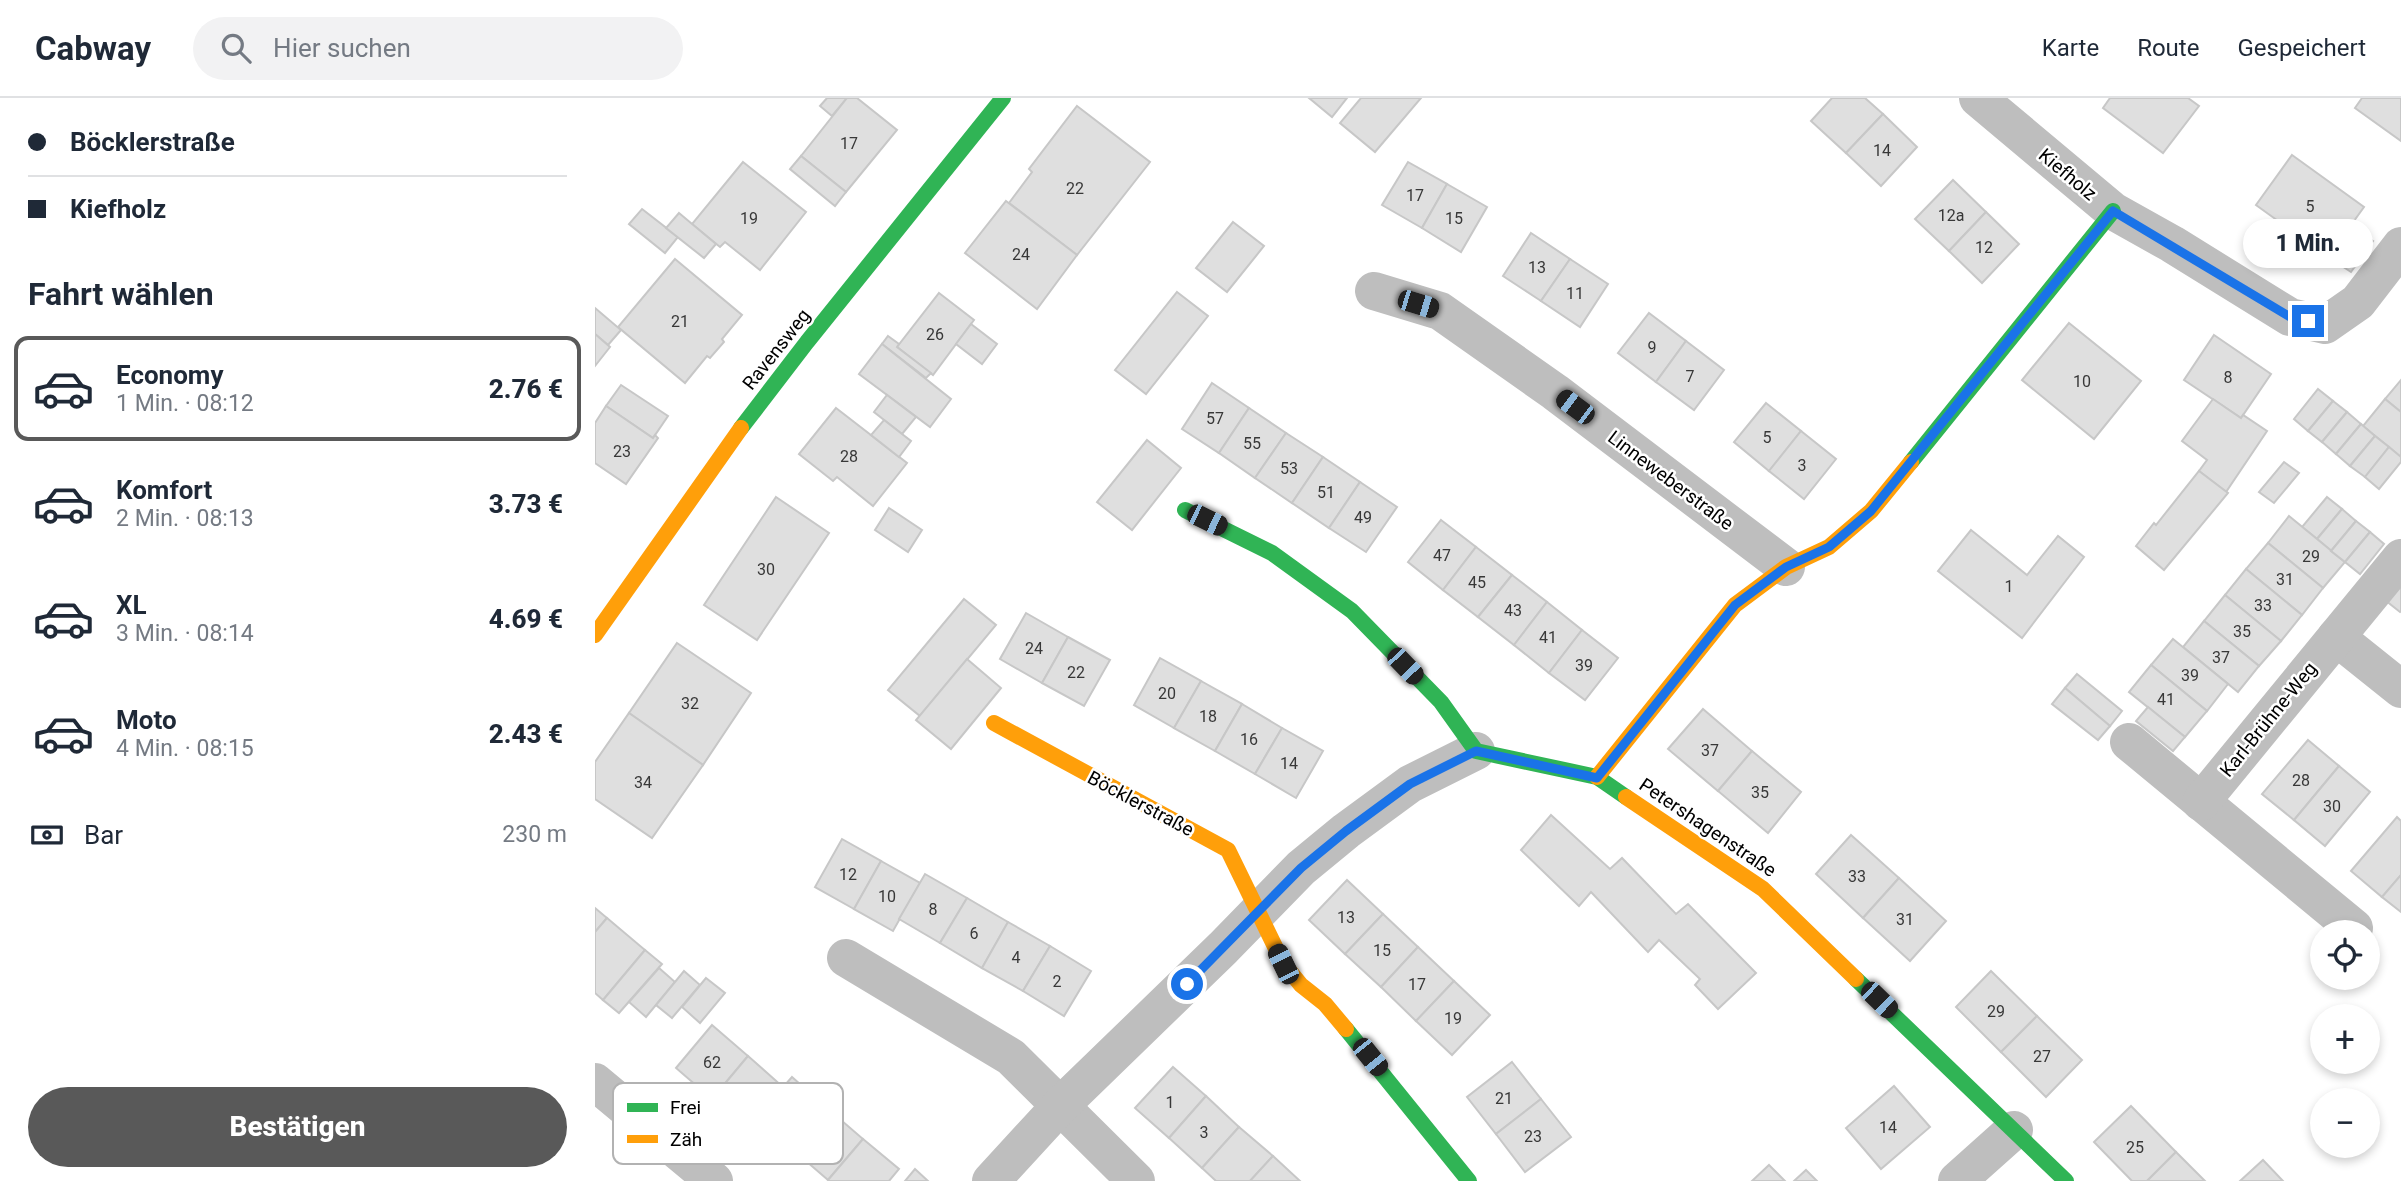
<!DOCTYPE html>
<html lang="de">
<head>
<meta charset="utf-8">
<style>
	:root { --surface:#fff; --page:#f2f2f3; --text:#1f2937; --muted:#747a83; --line:#e0e1e3; --accent:#595959 }
	body { margin:0; font-family:Roboto,sans-serif; background:var(--page); color:var(--text); height:100vh; display:flex; flex-direction:column; font-size:26px; white-space:nowrap }
	* { box-sizing:border-box; margin:0 }
	p { font-size:23px; color:var(--muted) }
	.icon { flex:none; width:38px; height:38px; fill:none; stroke:currentColor; stroke-width:2; stroke-linecap:round; stroke-linejoin:round }
	.map { position:relative; flex:1; overflow:hidden }
	.drawer { display:flex; flex-direction:column; background:var(--surface); width:595px }
	.drawer>* { flex:none }
	.top-card { display:grid; align-content:center; height:154px; padding:0 28px; background:var(--surface) }
	.buttons { position:absolute; left:1715px; top:822px; display:grid; gap:14px }
	.buttons a { display:grid; place-items:center; width:70px; height:70px; border-radius:50%; background:var(--surface); box-shadow:0 4px 10px #0003; font-size:35px }
	.end { position:absolute; width:32px; height:32px; margin:-16px; border:9px solid #1a73e8; background:#fff; box-shadow:0 0 0 4px #fff }
	.from { border-radius:50% }
	.bubble { position:absolute; height:49px; border-radius:24px; background:var(--surface); box-shadow:0 4px 10px #0003; font-size:23px; font-weight:800; line-height:49px; text-align:center }
	.car { position:absolute; width:21px; height:42px; margin:-21px -10px; border-radius:9px; box-shadow:0 0 5px 2px #0007; background:linear-gradient(#222 24%,#8ab4d8 0 40%,#222 0 76%,#8ab4d8 0 86%,#222 0) }
	.top-card b { display:flex; align-items:center; gap:24px; height:66px; font-size:26px }
	.top-card b+b { border-top:2px solid var(--line) }
	.top-card i { width:18px; height:18px; background:var(--text) }
	ul { padding:0; list-style:none }
	li { display:flex; align-items:center; gap:21px; height:105px; margin:0 14px 10px; padding:0 14px; border:4px solid transparent; border-radius:14px }
	li div { flex:1 }
	li b { display:block; font-size:26px }
	li em { font-style:normal; font-weight:800 }
	li.current { border-color:var(--accent) }
	li>.icon { width:63px; height:63px; stroke-width:1.5 }
	h2 { padding:0 28px; font-size:32px; line-height:84px }
	.pay { display:flex; align-items:center; gap:18px; height:77px; padding:0 28px; font-size:26px }
	.pay p { margin-inline-start:auto }
	.cta { display:flex; gap:14px; margin-top:auto; padding:14px 28px }
	.cta a { flex:1; height:80px; border-radius:42px; background:var(--accent); color:#fff; font-size:28px; font-weight:800; line-height:80px; text-align:center }
	header { display:flex; align-items:center; gap:42px; box-sizing:border-box; height:98px; padding:0 35px; background:var(--surface); border-bottom:2px solid var(--line) }
	header strong { font-size:33px }
	nav { display:flex; gap:38px; margin-inline-start:auto; font-size:24px }
	.search { width:490px; height:63px; background:var(--page); display:flex; align-items:center; gap:18px; box-sizing:border-box; padding:0 24px; border-radius:38px; color:var(--muted); font-size:26px }
	main { display:flex; flex:1; min-height:0 }
	.map>svg:first-child { display:block }
	.building { fill:#dfdfdf; stroke:#c7c7c7; stroke-width:2 }
	.lines { fill:none; stroke-linecap:round; stroke-linejoin:round }
	.street { stroke:#bebebe; stroke-width:38 }
	.fast { stroke:#30b455; stroke-width:16 }
	.slow { stroke:#ff9f0a; stroke-width:16 }
	.route { stroke:#1a73e8; stroke-width:9 }
	.labels { text-anchor:middle; stroke-width:5; stroke-linejoin:round; paint-order:stroke }
	.number-label { font-size:16px; fill:#383838 }
	.street-label { font-size:19px; fill:#000; stroke:#fff }
	.key { fill:#fff; stroke:#b2b2b2; stroke-width:2 }
	.key-label { font-size:19px; fill:#000 }
</style>
</head>
<body>
<header>
<strong>Cabway</strong>
<div class="search"><svg class="icon" aria-label="search" viewBox="0 0 24 24"><circle cx="10" cy="10" r="6"/><path d="M15 15l6 6"/></svg>Hier suchen</div>
<nav><a>Karte</a><a>Route</a><a>Gespeichert</a></nav>
</header>
<main>
<section class="drawer">
<div class="top-card">
<b><i class="from"></i>Böcklerstraße</b>
<b><i></i>Kiefholz</b>
</div>
<h2>Fahrt wählen</h2>
<ul>
<li class="current"><svg class="icon" aria-label="car" viewBox="0 0 24 24"><path d="M5 17H2v-5l4-1 3-4h7l3 4 3 1v5h-3M9 17h6M6 11h13"/><circle cx="7" cy="17" r="2"/><circle cx="17" cy="17" r="2"/></svg><div><b>Economy</b><p>1 Min. · 08:12</p></div><em>2.76 €</em></li>
<li><svg class="icon" aria-label="car" viewBox="0 0 24 24"><path d="M5 17H2v-5l4-1 3-4h7l3 4 3 1v5h-3M9 17h6M6 11h13"/><circle cx="7" cy="17" r="2"/><circle cx="17" cy="17" r="2"/></svg><div><b>Komfort</b><p>2 Min. · 08:13</p></div><em>3.73 €</em></li>
<li><svg class="icon" aria-label="car" viewBox="0 0 24 24"><path d="M5 17H2v-5l4-1 3-4h7l3 4 3 1v5h-3M9 17h6M6 11h13"/><circle cx="7" cy="17" r="2"/><circle cx="17" cy="17" r="2"/></svg><div><b>XL</b><p>3 Min. · 08:14</p></div><em>4.69 €</em></li>
<li><svg class="icon" aria-label="car" viewBox="0 0 24 24"><path d="M5 17H2v-5l4-1 3-4h7l3 4 3 1v5h-3M9 17h6M6 11h13"/><circle cx="7" cy="17" r="2"/><circle cx="17" cy="17" r="2"/></svg><div><b>Moto</b><p>4 Min. · 08:15</p></div><em>2.43 €</em></li>
</ul>
<div class="pay"><svg class="icon" aria-label="cash" viewBox="0 0 24 24"><path d="M3 7h18v10H3z"/><circle cx="12" cy="12" r="2"/></svg>Bar<p>230 m</p></div>
<div class="cta"><a>Bestätigen</a></div>
</section>
<div class="map">
<svg width="1806" height="1083" viewBox="0 0 1806 1083">
	<rect width="100%" height="100%" fill="#fff"/>
	<!-- building -->
	<g class="building">
		<path d="M232,0H252L237,18L225,8Z"/>
		<path d="M252,0H262L302,32L251,94L206,58Z"/>
		<path d="M714,0H752L737,19Z"/>
		<path d="M766,0H826L780,54L745,25Z"/>
		<path d="M1237,0H1270L1288,16L1251,55L1216,23Z"/>
		<path d="M1515,0H1593L1604,8L1568,55L1508,10Z"/>
		<path d="M1767,0H1806V43L1760,10Z"/>
		<path d="M482,8L555,64L482,157L414,105L437,74L434,71Z"/>
		<path d="M1288,16L1322,49L1286,88L1251,55Z"/>
		<path d="M1697,57L1769,109L1733,159L1661,107Z"/>
		<path d="M206,58L251,94L240,108L195,71Z"/>
		<path d="M148,64L211,114L165,172L130,144L125,149L97,126Z"/>
		<path d="M813,64L852,86L827,130L787,107Z"/>
		<path d="M1358,82L1391,114L1354,153L1320,121Z"/>
		<path d="M852,86L892,109L866,154L827,130Z"/>
		<path d="M411,103L482,157L442,211L370,155Z"/>
		<path d="M47,111L83,139L70,155L34,126Z"/>
		<path d="M1391,114L1424,146L1387,185L1354,153Z"/>
		<path d="M84,115L121,146L109,160L71,130Z"/>
		<path d="M638,124L669,148L632,194L601,170Z"/>
		<path d="M1755,128L1778,143L1756,174L1733,159Z"/>
		<path d="M936,135L975,161L946,203L908,178Z"/>
		<path d="M80,161L147,217L127,241L129,244L115,260L112,258L90,285L23,229Z"/>
		<path d="M975,161L1013,186L985,229L946,203Z"/>
		<path d="M582,194L613,218L551,296L520,272Z"/>
		<path d="M344,195L379,222L338,277L302,249Z"/>
		<path d="M0,210L26,232L13,247L0,236Z"/>
		<path d="M1054,215L1091,243L1061,284L1023,255Z"/>
		<path d="M1474,225L1546,283L1499,341L1427,282Z"/>
		<path d="M376,226L402,246L387,266L361,246Z"/>
		<path d="M0,236L15,249L0,268Z"/>
		<path d="M1619,237L1676,276L1646,320L1589,282Z"/>
		<path d="M293,238L304,246L302,249L336,275L331,280L287,246Z"/>
		<path d="M1091,243L1129,272L1099,312L1061,284Z"/>
		<path d="M287,246L356,301L335,329L264,276Z"/>
		<path d="M1806,282V314L1790,301Z"/>
		<path d="M617,285L654,310L624,355L587,331Z"/>
		<path d="M26,287L73,318L58,340L11,308Z"/>
		<path d="M1723,291L1738,303L1713,333L1699,321Z"/>
		<path d="M292,297L321,319L307,336L279,314Z"/>
		<path d="M1618,301L1646,320L1648,317L1672,333L1631,394L1604,373L1612,362L1587,343Z"/>
		<path d="M1790,301L1806,314V359L1768,328Z"/>
		<path d="M1738,303L1752,314L1727,344L1713,333Z"/>
		<path d="M1171,305L1206,333L1174,373L1139,344Z"/>
		<path d="M11,308L58,340L60,337L63,340L31,386L0,365V325Z"/>
		<path d="M241,310L312,365L278,408L242,379L238,383L204,356Z"/>
		<path d="M654,310L691,335L660,380L624,355Z"/>
		<path d="M1752,314L1766,326L1741,356L1727,344Z"/>
		<path d="M289,322L316,343L304,359L276,337Z"/>
		<path d="M1766,326L1780,338L1755,368L1741,356Z"/>
		<path d="M1206,333L1241,361L1209,401L1174,373Z"/>
		<path d="M691,335L728,359L697,405L660,380Z"/>
		<path d="M1780,338L1794,349L1770,379L1755,368Z"/>
		<path d="M552,342L586,370L537,432L502,404Z"/>
		<path d="M1794,349L1806,359V364L1784,391L1770,379Z"/>
		<path d="M728,359L765,384L734,430L697,405Z"/>
		<path d="M1689,364L1704,375L1679,405L1664,394Z"/>
		<path d="M1604,373L1633,395L1569,472L1541,448L1559,425L1561,427Z"/>
		<path d="M765,384L802,409L771,454L734,430Z"/>
		<path d="M181,399L234,435L162,542L109,507Z"/>
		<path d="M1732,399L1747,411L1722,441L1707,429Z"/>
		<path d="M294,410L327,432L313,454L280,432Z"/>
		<path d="M1747,411L1761,423L1736,453L1722,441Z"/>
		<path d="M1694,418L1750,464L1728,490L1673,445Z"/>
		<path d="M846,422L881,449L848,492L813,464Z"/>
		<path d="M1761,423L1775,434L1750,464L1736,453Z"/>
		<path d="M1376,432L1432,477L1463,438L1489,459L1427,540L1343,473Z"/>
		<path d="M1775,434L1789,446L1765,476L1750,464Z"/>
		<path d="M1673,445L1728,490L1707,517L1651,471Z"/>
		<path d="M881,449L917,477L883,519L848,492Z"/>
		<path d="M1651,471L1707,517L1686,543L1630,497Z"/>
		<path d="M917,477L952,504L919,547L883,519Z"/>
		<path d="M1806,482V513L1805,514L1790,502Z"/>
		<path d="M1630,497L1686,543L1664,568L1609,523Z"/>
		<path d="M369,501L401,527L325,618L293,592Z"/>
		<path d="M952,504L987,532L954,575L919,547Z"/>
		<path d="M431,515L473,539L447,585L405,561Z"/>
		<path d="M1609,523L1664,568L1643,594L1588,549Z"/>
		<path d="M987,532L1023,560L990,602L954,575Z"/>
		<path d="M473,539L515,562L489,608L447,585Z"/>
		<path d="M1578,541L1633,586L1612,613L1556,567Z"/>
		<path d="M82,545L156,595L108,667L34,615Z"/>
		<path d="M565,560L606,583L579,630L539,607Z"/>
		<path d="M372,561L406,590L356,651L321,622Z"/>
		<path d="M1556,567L1612,613L1590,639L1534,594Z"/>
		<path d="M1482,576L1527,613L1515,628L1470,590Z"/>
		<path d="M606,583L647,606L620,653L579,630Z"/>
		<path d="M1470,590L1515,628L1503,642L1457,606Z"/>
		<path d="M647,606L687,630L660,676L620,653Z"/>
		<path d="M1553,609L1590,639L1578,653L1541,623Z"/>
		<path d="M1108,611L1157,653L1123,693L1073,651Z"/>
		<path d="M34,615L108,667L57,740L0,701V664Z"/>
		<path d="M687,630L728,653L701,700L660,676Z"/>
		<path d="M1713,642L1744,668L1699,722L1667,696Z"/>
		<path d="M1157,653L1206,694L1173,735L1123,693Z"/>
		<path d="M1744,668L1775,694L1730,748L1699,722Z"/>
		<path d="M956,717L1015,771L1027,760L1081,816L1093,806L1161,875L1123,911L1100,887L1105,881L1064,842L1053,854L996,794L984,808L926,752Z"/>
		<path d="M1802,719L1806,723V777L1787,799L1756,773Z"/>
		<path d="M1256,737L1304,780L1268,820L1221,776Z"/>
		<path d="M247,741L286,763L259,811L220,789Z"/>
		<path d="M286,763L325,785L298,833L259,811Z"/>
		<path d="M330,776L372,800L345,845L304,821Z"/>
		<path d="M1806,777V814L1787,799Z"/>
		<path d="M1304,780L1351,823L1315,863L1268,820Z"/>
		<path d="M752,782L788,816L750,856L714,822Z"/>
		<path d="M372,800L413,824L387,870L345,845Z"/>
		<path d="M0,810L12,820L0,834Z"/>
		<path d="M788,816L823,849L786,889L750,856Z"/>
		<path d="M12,820L50,852L8,902L0,895V834Z"/>
		<path d="M413,824L455,848L428,893L387,870Z"/>
		<path d="M455,848L496,873L469,918L428,893Z"/>
		<path d="M823,849L859,883L821,923L786,889Z"/>
		<path d="M50,852L67,866L24,915L8,902Z"/>
		<path d="M64,870L80,884L51,919L34,904Z"/>
		<path d="M89,873L105,887L77,920L61,907Z"/>
		<path d="M1396,873L1442,918L1406,954L1361,909Z"/>
		<path d="M111,880L130,895L105,925L87,909Z"/>
		<path d="M859,883L895,917L857,957L821,923Z"/>
		<path d="M1442,918L1487,962L1451,999L1406,954Z"/>
		<path d="M117,927L153,958L117,1001L81,970Z"/>
		<path d="M153,958L188,989L152,1030L117,1001Z"/>
		<path d="M917,964L946,1001L901,1036L872,999Z"/>
		<path d="M578,969L611,998L574,1040L540,1010Z"/>
		<path d="M197,979L232,1010L197,1051L161,1020Z"/>
		<path d="M1299,988L1335,1029L1286,1071L1251,1030Z"/>
		<path d="M611,998L644,1029L607,1070L574,1040Z"/>
		<path d="M946,1001L976,1039L930,1074L901,1036Z"/>
		<path d="M1536,1008L1581,1054L1552,1083H1537L1499,1044Z"/>
		<path d="M232,1010L268,1041L233,1082L197,1051Z"/>
		<path d="M644,1029L678,1058L655,1083H621L607,1070Z"/>
		<path d="M268,1041L304,1071L294,1083H234L233,1082Z"/>
		<path d="M1581,1054L1610,1083H1552Z"/>
		<path d="M678,1058L705,1083H655Z"/>
		<path d="M1668,1062L1688,1083H1645Z"/>
		<path d="M1174,1067L1190,1083H1157Z"/>
		<path d="M320,1071L333,1083H310Z"/>
		<path d="M1211,1072L1222,1083H1199Z"/>
	</g>
	<g class="lines">
		<!-- street -->
		<g class="street">
			<path d="M1383,0L1518,113L1577,146L1695,219L1730,227L1763,204L1806,148"/>
			<path d="M779,193L845,213L960,294L1191,469"/>
			<path d="M1741,539L1806,591"/>
			<path d="M1534,644L1759,830"/>
			<path d="M1606,704L1806,460"/>
			<path d="M251,860L416,959L541,1083"/>
			<path d="M0,984L119,1083"/>
			<path d="M396,1083L465,1008L628,850L706,770L751,733L815,686L881,653"/>
			<path d="M1362,1083L1419,1032"/>
		</g>
		<!-- fast -->
		<g class="fast">
			<path d="M146,330L212,244L408,0"/>
			<path d="M1316,364L1518,113"/>
			<path d="M590,412L677,455L757,513L846,604L881,653L1002,679L1031,699"/>
			<path d="M1261,881L1471,1083"/>
			<path d="M751,931L874,1083"/>
		</g>
		<!-- slow -->
		<g class="slow">
			<path d="M0,537L146,330"/>
			<path d="M399,625L633,752L688,865L706,887L730,906L751,931"/>
			<path d="M1002,679L1140,507L1191,469L1234,449L1276,413L1316,364"/>
			<path d="M1031,699L1168,791L1261,881"/>
		</g>
	</g>
	<g class="lines">
		<!-- route -->
		<path class="route" d="M592,886L706,770L751,733L815,686L881,653L1002,680L1140,507L1191,469L1234,449L1276,413L1518,113L1695,219L1713,223"/>
	</g>
	<g class="labels">
		<!-- number labels -->
		<g class="number-label">
			<text x="254" y="51">17</text>
			<text x="1287" y="58">14</text>
			<text x="480" y="96">22</text>
			<text x="820" y="103">17</text>
			<text x="1715" y="114">5</text>
			<text x="1356" y="123">12a</text>
			<text x="154" y="126">19</text>
			<text x="859" y="126">15</text>
			<text x="1389" y="155">12</text>
			<text x="426" y="162">24</text>
			<text x="942" y="175">13</text>
			<text x="980" y="201">11</text>
			<text x="85" y="229">21</text>
			<text x="340" y="242">26</text>
			<text x="1057" y="255">9</text>
			<text x="1095" y="284">7</text>
			<text x="1633" y="285">8</text>
			<text x="1487" y="289">10</text>
			<text x="620" y="326">57</text>
			<text x="1172" y="345">5</text>
			<text x="657" y="351">55</text>
			<text x="27" y="359">23</text>
			<text x="254" y="364">28</text>
			<text x="1207" y="373">3</text>
			<text x="694" y="376">53</text>
			<text x="731" y="400">51</text>
			<text x="768" y="425">49</text>
			<text x="847" y="463">47</text>
			<text x="1716" y="464">29</text>
			<text x="171" y="477">30</text>
			<text x="1690" y="487">31</text>
			<text x="882" y="490">45</text>
			<text x="1414" y="494">1</text>
			<text x="1668" y="513">33</text>
			<text x="918" y="518">43</text>
			<text x="1647" y="539">35</text>
			<text x="953" y="545">41</text>
			<text x="439" y="556">24</text>
			<text x="1626" y="565">37</text>
			<text x="989" y="573">39</text>
			<text x="481" y="580">22</text>
			<text x="1595" y="583">39</text>
			<text x="572" y="601">20</text>
			<text x="1571" y="607">41</text>
			<text x="95" y="611">32</text>
			<text x="613" y="624">18</text>
			<text x="654" y="647">16</text>
			<text x="1115" y="658">37</text>
			<text x="694" y="671">14</text>
			<text x="1706" y="688">28</text>
			<text x="48" y="690">34</text>
			<text x="1165" y="700">35</text>
			<text x="1737" y="714">30</text>
			<text x="253" y="782">12</text>
			<text x="1262" y="784">33</text>
			<text x="292" y="804">10</text>
			<text x="338" y="817">8</text>
			<text x="751" y="825">13</text>
			<text x="1310" y="827">31</text>
			<text x="379" y="841">6</text>
			<text x="787" y="858">15</text>
			<text x="421" y="865">4</text>
			<text x="462" y="889">2</text>
			<text x="822" y="892">17</text>
			<text x="1401" y="919">29</text>
			<text x="858" y="926">19</text>
			<text x="1447" y="964">27</text>
			<text x="117" y="970">62</text>
			<text x="909" y="1006">21</text>
			<text x="575" y="1010">1</text>
			<text x="1293" y="1035">14</text>
			<text x="609" y="1040">3</text>
			<text x="938" y="1044">23</text>
			<text x="1540" y="1055">25</text>
		</g>
		<!-- street labels -->
		<g class="street-label">
			<text transform="translate(1473 76) rotate(40)" y="7">Kiefholz</text>
			<text transform="translate(181 251) rotate(-52)" y="7">Ravensweg</text>
			<text transform="translate(1076 382) rotate(37)" y="7">Linneweberstraße</text>
			<text transform="translate(1673 621) rotate(-51)" y="7">Karl-Brühne-Weg</text>
			<text transform="translate(546 705) rotate(28)" y="7">Böcklerstraße</text>
			<text transform="translate(1113 729) rotate(34)" y="7">Petershagenstraße</text>
		</g>
	</g>
	<!-- legend -->
	<rect x="18" y="985" width="230" height="81" rx="10" class="key"/>
	<rect x="32" y="1005" width="31" height="9" fill="#30b455"/>
	<rect x="32" y="1037" width="31" height="8" fill="#ff9f0a"/>
	<g class="key-label">
		<text x="75" y="1016">Frei</text>
		<text x="75" y="1048">Zäh</text>
	</g>
</svg>
<div class="buttons">
<a><svg class="icon" aria-label="locate" viewBox="0 0 24 24"><circle cx="12" cy="12" r="6"/><path d="M12 2v4M12 18v4M2 12h4M18 12h4"/></svg></a>
<a>+</a>
<a>−</a>
</div>
<i class="end from" style="left:592px;top:886px"></i>
<i class="end" style="left:1713px;top:223px"></i>
<div class="bubble" style="left:1648px;top:121px;width:130px">1 Min.</div>
<i class="car" style="left:823px;top:206px;rotate:107deg"></i>
<i class="car" style="left:980px;top:309px;rotate:307deg"></i>
<i class="car" style="left:612px;top:422px;rotate:116deg"></i>
<i class="car" style="left:810px;top:568px;rotate:136deg"></i>
<i class="car" style="left:688px;top:866px;rotate:334deg"></i>
<i class="car" style="left:1284px;top:902px;rotate:134deg"></i>
<i class="car" style="left:775px;top:959px;rotate:141deg"></i>
</div>
</main>
</body>
</html>
